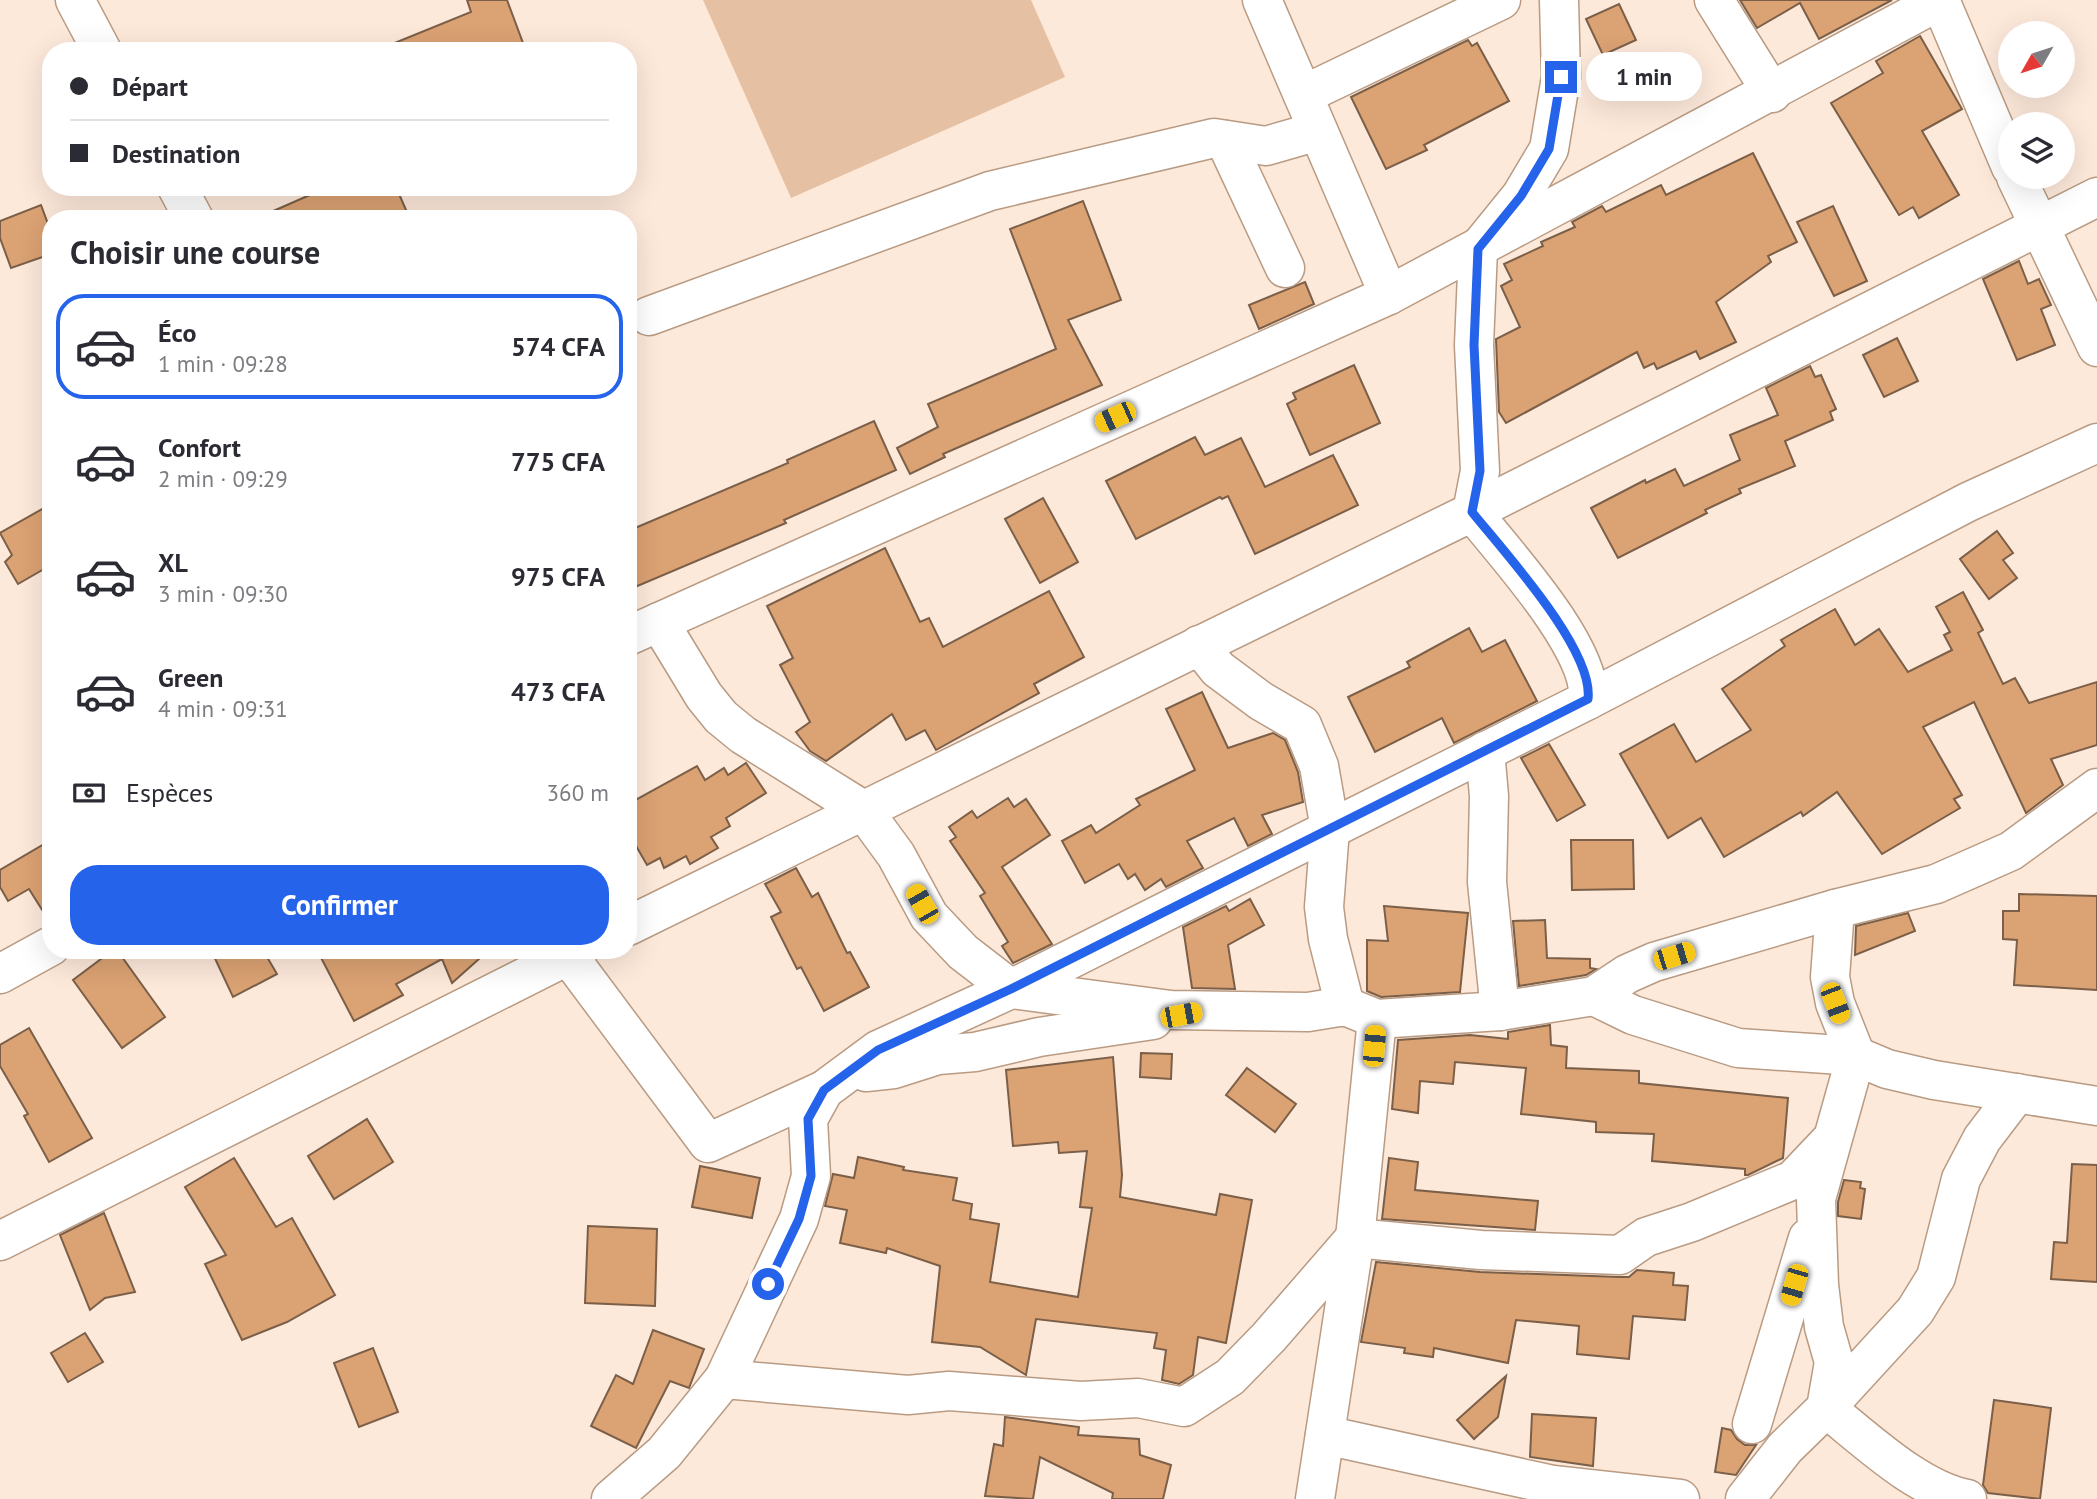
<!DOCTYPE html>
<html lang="fr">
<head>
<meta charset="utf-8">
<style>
	:root { --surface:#fff; --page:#f2f2f3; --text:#2b2b33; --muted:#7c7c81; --line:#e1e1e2; --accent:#2563eb }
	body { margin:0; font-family:"PT Sans",sans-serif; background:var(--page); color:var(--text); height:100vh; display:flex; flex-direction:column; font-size:26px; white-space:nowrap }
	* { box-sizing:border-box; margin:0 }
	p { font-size:23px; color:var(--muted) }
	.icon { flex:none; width:38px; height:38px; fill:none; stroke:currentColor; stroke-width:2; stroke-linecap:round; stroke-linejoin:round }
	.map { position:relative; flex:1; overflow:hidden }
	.panel { position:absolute; left:42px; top:210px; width:595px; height:749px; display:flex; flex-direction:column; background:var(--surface); border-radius:28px; box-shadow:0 7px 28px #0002 }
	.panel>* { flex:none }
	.banner { position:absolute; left:42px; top:42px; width:595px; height:154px; border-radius:28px; box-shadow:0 7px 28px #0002; display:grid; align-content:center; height:154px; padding:0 28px; background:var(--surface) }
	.needle { width:46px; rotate:231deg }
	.tools { position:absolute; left:1998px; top:21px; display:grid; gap:14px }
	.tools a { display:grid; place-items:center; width:77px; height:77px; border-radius:50%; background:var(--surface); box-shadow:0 7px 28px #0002; font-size:35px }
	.end { position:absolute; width:32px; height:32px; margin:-16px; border:9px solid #2563eb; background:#fff; box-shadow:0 0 0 4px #fff }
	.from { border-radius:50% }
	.bubble { position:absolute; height:49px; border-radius:24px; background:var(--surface); box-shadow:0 7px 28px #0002; font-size:23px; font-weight:700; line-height:49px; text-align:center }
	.car { position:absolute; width:21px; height:42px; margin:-21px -10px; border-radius:9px; box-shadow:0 0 5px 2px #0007; background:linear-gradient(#f5c518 24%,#345 0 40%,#f5c518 0 76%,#345 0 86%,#f5c518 0) }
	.banner b { display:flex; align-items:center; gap:24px; height:66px; font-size:26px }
	.banner b+b { border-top:2px solid var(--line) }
	.banner i { width:18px; height:18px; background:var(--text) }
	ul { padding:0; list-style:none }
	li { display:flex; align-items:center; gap:21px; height:105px; margin:0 14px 10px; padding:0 14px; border:4px solid transparent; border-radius:28px }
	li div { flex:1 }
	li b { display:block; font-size:26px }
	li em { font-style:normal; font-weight:700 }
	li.current { border-color:var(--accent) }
	li>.icon { width:63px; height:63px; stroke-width:1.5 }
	h2 { padding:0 28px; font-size:32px; line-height:84px }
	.pay { display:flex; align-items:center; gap:18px; height:77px; padding:0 28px; font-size:26px }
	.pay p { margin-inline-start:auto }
	.button { display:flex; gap:14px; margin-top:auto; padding:14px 28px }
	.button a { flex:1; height:80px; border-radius:28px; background:var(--accent); color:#fff; font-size:28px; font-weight:700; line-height:80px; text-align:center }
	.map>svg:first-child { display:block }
	.green { fill:#e6c0a2 }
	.building { fill:#dba273; stroke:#7b5f48; stroke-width:2 }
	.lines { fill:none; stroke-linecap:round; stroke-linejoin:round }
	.minor-casing { stroke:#b99b83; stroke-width:41 }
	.minor { stroke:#fff; stroke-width:38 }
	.route { stroke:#2563eb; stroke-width:9 }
</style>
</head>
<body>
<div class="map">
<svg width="2097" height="1499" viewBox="0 0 2097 1499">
	<rect width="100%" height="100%" fill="#fde9da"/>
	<!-- green -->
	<path class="green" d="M703,0H1031L1065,77L791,198Z"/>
	<!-- building -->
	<g class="building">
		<path d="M467,0H507L526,51H375L471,12Z"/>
		<path d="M1740,0H1892L1819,39L1800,3L1757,28Z"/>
		<path d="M1619,4L1636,40L1603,55L1586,19Z"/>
		<path d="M1920,36L1962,109L1922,131L1959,195L1919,218L1913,207L1899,215L1831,103L1883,73L1876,61Z"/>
		<path d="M1468,40L1472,46L1477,43L1509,101L1424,145L1427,150L1386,169L1351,97Z"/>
		<path d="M1753,153L1797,242L1768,256L1771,262L1716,302L1736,342L1700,359L1696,351L1657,369L1654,363L1644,368L1637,352L1506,423L1499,412L1496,339L1520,327L1501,286L1512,280L1504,264L1543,246L1541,242L1575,227L1572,222L1602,206L1606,212L1661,185L1666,195Z"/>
		<path d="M328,187H396L410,219H255Z"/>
		<path d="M1083,201L1121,300L1068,320L1102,385L943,454L945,457L910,474L897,448L938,427L928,404L1056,349L1010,229Z"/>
		<path d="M41,205L51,232V254L11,268L0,238V221Z"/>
		<path d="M1833,206L1867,281L1834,296L1797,222Z"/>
		<path d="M2019,261L2028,284L2039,279L2051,305L2041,309L2055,345L2017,360L1983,279Z"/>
		<path d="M1305,282L1314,304L1259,329L1249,305Z"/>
		<path d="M1897,338L1918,381L1884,397L1863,355Z"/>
		<path d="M1354,365L1380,423L1310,455L1287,404L1296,399L1293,393Z"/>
		<path d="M1810,366L1815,377L1821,375L1836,409L1830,412L1833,420L1785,441L1795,466L1739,489L1741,493L1705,510L1707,513L1618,558L1591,508L1645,480L1646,483L1675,469L1684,486L1740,460L1730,435L1778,415L1766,388Z"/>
		<path d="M874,421L896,470L784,520L786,523L628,590V531L788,463L787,460Z"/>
		<path d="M1195,437L1205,455L1241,438L1265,487L1333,455L1358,505L1255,554L1228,496L1222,499L1220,497L1136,539L1106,481Z"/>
		<path d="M1043,498L1078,562L1040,583L1005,519Z"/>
		<path d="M51,504V565L18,584L5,562L12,555L0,533Z"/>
		<path d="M1997,531L2013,553L2003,560L2017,578L1989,599L1960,559Z"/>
		<path d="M885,548L920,622L929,618L943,647L1049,591L1084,657L1034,684L1039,693L936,750L925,730L906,740L892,714L826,761L810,751L796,732L810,722L780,665L793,658L767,606Z"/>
		<path d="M1963,592L1983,630L1978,633L2003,684L2015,678L2029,703L2097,682V745L2051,759L2063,785L2026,813L1974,702L1923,727L1962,795L1954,799L1960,808L1882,854L1837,792L1803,816L1801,812L1724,857L1701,818L1668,838L1620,754L1674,724L1696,762L1751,730L1722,689L1785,646L1781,640L1835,609L1855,645L1879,629L1908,672L1952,650L1944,635L1950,632L1936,607Z"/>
		<path d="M1469,628L1482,652L1505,640L1537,701L1454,743L1442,718L1375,752L1348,697L1410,667L1407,662Z"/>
		<path d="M1202,692L1228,748L1273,733L1285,740L1298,772L1303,802L1262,815L1272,834L1248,846L1234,818L1187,841L1203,868L1166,887L1161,879L1145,890L1135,874L1128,879L1119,864L1085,883L1062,841L1091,825L1096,833L1140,805L1136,799L1195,770L1166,709Z"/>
		<path d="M1549,744L1585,805L1557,821L1521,758Z"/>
		<path d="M746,763L766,793L726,818L730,826L711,837L718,848L690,864L686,856L664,868L660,858L647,865L628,832V804L697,766L705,780L724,768L728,775Z"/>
		<path d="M1008,798L1014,807L1026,799L1050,835L1002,867L1052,944L1013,963L1002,946L1008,942L980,896L985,893L950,841L956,837L949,827L972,811L977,818Z"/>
		<path d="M51,840V924L29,889L8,901L0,887V870Z"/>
		<path d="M1571,840H1633L1634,889L1572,890Z"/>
		<path d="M796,868L812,897L818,893L847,953L850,952L869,987L824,1011L801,967L797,969L771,917L781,912L765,884Z"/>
		<path d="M2019,894L2097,896V990L2014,985L2017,940L2003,939V911H2019Z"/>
		<path d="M1250,899L1264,925L1228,945L1235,989L1192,988L1183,927L1226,906L1229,911Z"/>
		<path d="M1384,906L1468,913L1460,992L1381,997L1367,991V940L1388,941Z"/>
		<path d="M1908,913L1915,931L1855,955L1856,926Z"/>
		<path d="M1545,920L1547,958L1590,959V968L1596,969L1586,975L1519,986L1513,921Z"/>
		<path d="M113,950H117L165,1017L122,1048L73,980Z"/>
		<path d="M211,950H263L277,974L233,997Z"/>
		<path d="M317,950H489L452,983L442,959L396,984L403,995L354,1021Z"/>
		<path d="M1550,1025L1551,1045L1567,1047L1566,1068L1639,1071V1083L1788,1098L1783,1158L1748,1175H1745V1169L1652,1161L1654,1134L1596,1132V1122L1521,1114L1526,1068L1455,1062L1453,1084L1420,1081L1418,1113L1392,1109L1398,1040L1470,1035L1508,1039V1032Z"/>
		<path d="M29,1028L92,1138L49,1162L24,1116L28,1114L0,1066V1045Z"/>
		<path d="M1141,1053L1172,1054L1171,1079L1140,1077Z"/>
		<path d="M1113,1057L1122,1175L1120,1197L1216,1215L1220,1194L1252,1200L1226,1343L1198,1337L1193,1375L1179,1384L1162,1380L1166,1350L1154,1348L1157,1333L1036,1319L1026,1375L980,1347L932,1342L940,1266L887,1248L886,1253L840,1243L847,1210L825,1206L833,1174L854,1178L858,1157L904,1167L903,1170L957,1178L953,1200L972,1204L970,1219L999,1224L990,1282L1078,1297L1092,1208L1080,1207L1087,1151L1059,1153L1058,1142L1013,1146L1006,1070Z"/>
		<path d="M1247,1068L1296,1104L1275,1132L1226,1095Z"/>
		<path d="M367,1119L393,1162L334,1199L308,1156Z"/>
		<path d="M234,1158L276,1227L292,1218L335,1295L287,1322L242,1340L205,1264L226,1255L185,1187Z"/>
		<path d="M1389,1158L1418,1162L1415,1190L1538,1201L1535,1230L1382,1219Z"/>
		<path d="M2072,1164L2097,1165V1282L2051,1279L2054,1242L2067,1243Z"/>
		<path d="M700,1166L760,1178L752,1218L692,1207Z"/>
		<path d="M1844,1180L1861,1182L1860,1188L1865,1189L1861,1219L1838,1216V1202Z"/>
		<path d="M104,1213L135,1292L105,1298L90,1310L60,1235Z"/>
		<path d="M588,1226L657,1229L655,1306L585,1303Z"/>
		<path d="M1376,1262L1480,1272L1619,1277H1629L1637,1270L1674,1273L1673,1285L1688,1286L1685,1320L1633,1316L1629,1359L1577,1354L1579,1326L1516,1320L1508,1363L1434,1348L1433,1357L1404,1353L1405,1348L1361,1342Z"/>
		<path d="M653,1330L704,1349L689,1388L670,1381L636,1448L591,1426L616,1375L633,1384Z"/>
		<path d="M85,1333L103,1362L68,1382L51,1353Z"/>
		<path d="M373,1348L398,1412L359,1427L334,1363Z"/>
		<path d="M1506,1376L1498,1417L1474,1439L1457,1420Z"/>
		<path d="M1994,1400L2051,1408L2040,1499L1988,1493L1983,1485Z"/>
		<path d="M1532,1414L1596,1418L1593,1466L1530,1457Z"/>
		<path d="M1005,1417L1079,1427L1078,1435L1139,1439L1140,1455L1171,1465L1163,1499H1112L1113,1493L1040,1457L1033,1499L985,1496L994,1444L1003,1446Z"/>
		<path d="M1722,1428L1731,1430L1737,1439L1745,1445H1756L1736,1475L1715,1472Z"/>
	</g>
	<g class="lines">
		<!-- minor casing -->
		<g class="minor-casing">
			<g id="minor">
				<path d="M75,0L102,51"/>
				<path d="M1262,0L1389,295"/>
				<path d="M1559,0L1561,77L1549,149L1521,196L1478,249L1474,345L1480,471L1472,512C1505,553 1594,650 1588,700"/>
				<path d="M1714,0L1772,93"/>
				<path d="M1940,0L2011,167"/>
				<path d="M1303,95L1501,0"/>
				<path d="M1225,140L1285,268"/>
				<path d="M2016,177L2097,347"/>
				<path d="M177,187L194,219"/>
				<path d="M649,316L990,191L1214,138L1266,146L1318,131"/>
				<path d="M659,622L704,696L721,717L743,735L863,810L896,855L929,916L963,952L1011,989L1171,1010L1308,1012L1345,1006L1377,1019L1500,1011L1594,996L1627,974L1654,962L1835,909L1936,884L2011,851L2097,788"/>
				<path d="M628,636L1389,295L1941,0"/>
				<path d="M1199,645L1218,669L1261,701L1302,725L1319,766L1330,829L1324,907L1328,939L1345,1006"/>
				<path d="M1485,751L1489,796L1487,882L1500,1011"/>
				<path d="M628,926L1472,512L2097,197"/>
				<path d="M564,950L708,1143L824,1090"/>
				<path d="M0,974L51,946"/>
				<path d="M1594,996L1633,1015L1738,1048L1856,1056L1887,1069L1934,1080L2097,1106"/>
				<path d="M866,1072L894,1069L938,1055L975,1052L1039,1037L1153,1020"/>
				<path d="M0,1241L579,950"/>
				<path d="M724,1379L908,1395L949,1391L1081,1401L1138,1398L1184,1407L1230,1377L1269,1337L1355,1238L1481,1250L1620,1255L1646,1237L1692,1222L1793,1180L1832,1139"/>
				<path d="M1752,1424L1808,1238"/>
				<path d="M1325,1435L1553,1485L1680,1499"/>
				<path d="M611,1499L664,1453L724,1379L799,1219L811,1176L808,1119L824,1090L878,1050L1011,989L1588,700L1968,502L2097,443"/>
				<path d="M1315,1499L1355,1238L1377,1019"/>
				<path d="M1745,1499L1785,1448L1826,1408L1834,1362L1824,1327L1819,1285L1816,1199L1856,1056L1835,1003L1830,977L1835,909"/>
				<path d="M1967,1499C1918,1490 1865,1439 1826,1408L1915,1311L1936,1277L1961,1179L1982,1139L2017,1093"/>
			</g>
		</g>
		<!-- minor -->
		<use href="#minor" class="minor"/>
	</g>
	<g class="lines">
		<!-- route -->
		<path class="route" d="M768,1284L799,1219L811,1176L808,1119L824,1090L878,1050L1011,989L1588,699C1594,650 1505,553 1472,512L1480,471L1474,345L1478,249L1521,196L1549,149L1561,77"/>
	</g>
</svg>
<div class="tools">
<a><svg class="needle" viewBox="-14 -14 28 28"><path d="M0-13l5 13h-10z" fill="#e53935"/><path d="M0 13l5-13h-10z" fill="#7c7c81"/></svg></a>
<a><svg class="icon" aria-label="layers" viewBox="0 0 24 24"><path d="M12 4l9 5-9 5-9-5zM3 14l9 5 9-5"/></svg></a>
</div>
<i class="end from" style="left:768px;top:1284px"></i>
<i class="end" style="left:1561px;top:77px"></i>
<div class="bubble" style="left:1586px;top:52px;width:116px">1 min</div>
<i class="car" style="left:1115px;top:417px;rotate:246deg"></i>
<i class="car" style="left:922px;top:904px;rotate:330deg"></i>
<i class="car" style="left:1674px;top:956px;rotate:73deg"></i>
<i class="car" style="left:1835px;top:1003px;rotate:159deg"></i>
<i class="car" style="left:1181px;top:1015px;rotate:79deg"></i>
<i class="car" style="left:1374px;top:1046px;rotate:5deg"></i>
<i class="car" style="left:1794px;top:1285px;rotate:196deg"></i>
<div class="banner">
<b><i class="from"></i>Départ</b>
<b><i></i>Destination</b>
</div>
<section class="panel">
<h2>Choisir une course</h2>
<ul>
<li class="current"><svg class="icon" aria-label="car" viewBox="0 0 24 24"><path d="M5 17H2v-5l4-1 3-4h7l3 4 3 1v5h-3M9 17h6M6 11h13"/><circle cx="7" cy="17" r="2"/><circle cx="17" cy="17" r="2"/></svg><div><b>Éco</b><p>1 min · 09:28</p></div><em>574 CFA</em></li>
<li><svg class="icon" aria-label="car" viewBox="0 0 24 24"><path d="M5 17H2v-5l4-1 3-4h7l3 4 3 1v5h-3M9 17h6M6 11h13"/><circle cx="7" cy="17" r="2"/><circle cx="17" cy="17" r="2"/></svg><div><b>Confort</b><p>2 min · 09:29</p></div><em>775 CFA</em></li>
<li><svg class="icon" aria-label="car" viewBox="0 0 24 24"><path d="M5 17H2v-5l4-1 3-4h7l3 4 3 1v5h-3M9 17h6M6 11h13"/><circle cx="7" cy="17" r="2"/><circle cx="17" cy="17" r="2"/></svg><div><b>XL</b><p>3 min · 09:30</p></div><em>975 CFA</em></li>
<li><svg class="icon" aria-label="car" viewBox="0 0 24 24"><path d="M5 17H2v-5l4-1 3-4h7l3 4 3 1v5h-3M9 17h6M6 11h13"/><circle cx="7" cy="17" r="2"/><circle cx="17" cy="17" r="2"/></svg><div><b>Green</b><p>4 min · 09:31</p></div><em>473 CFA</em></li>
</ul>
<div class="pay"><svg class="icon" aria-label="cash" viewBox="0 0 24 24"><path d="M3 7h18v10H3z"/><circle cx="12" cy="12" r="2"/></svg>Espèces<p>360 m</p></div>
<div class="button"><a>Confirmer</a></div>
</section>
</div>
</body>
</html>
